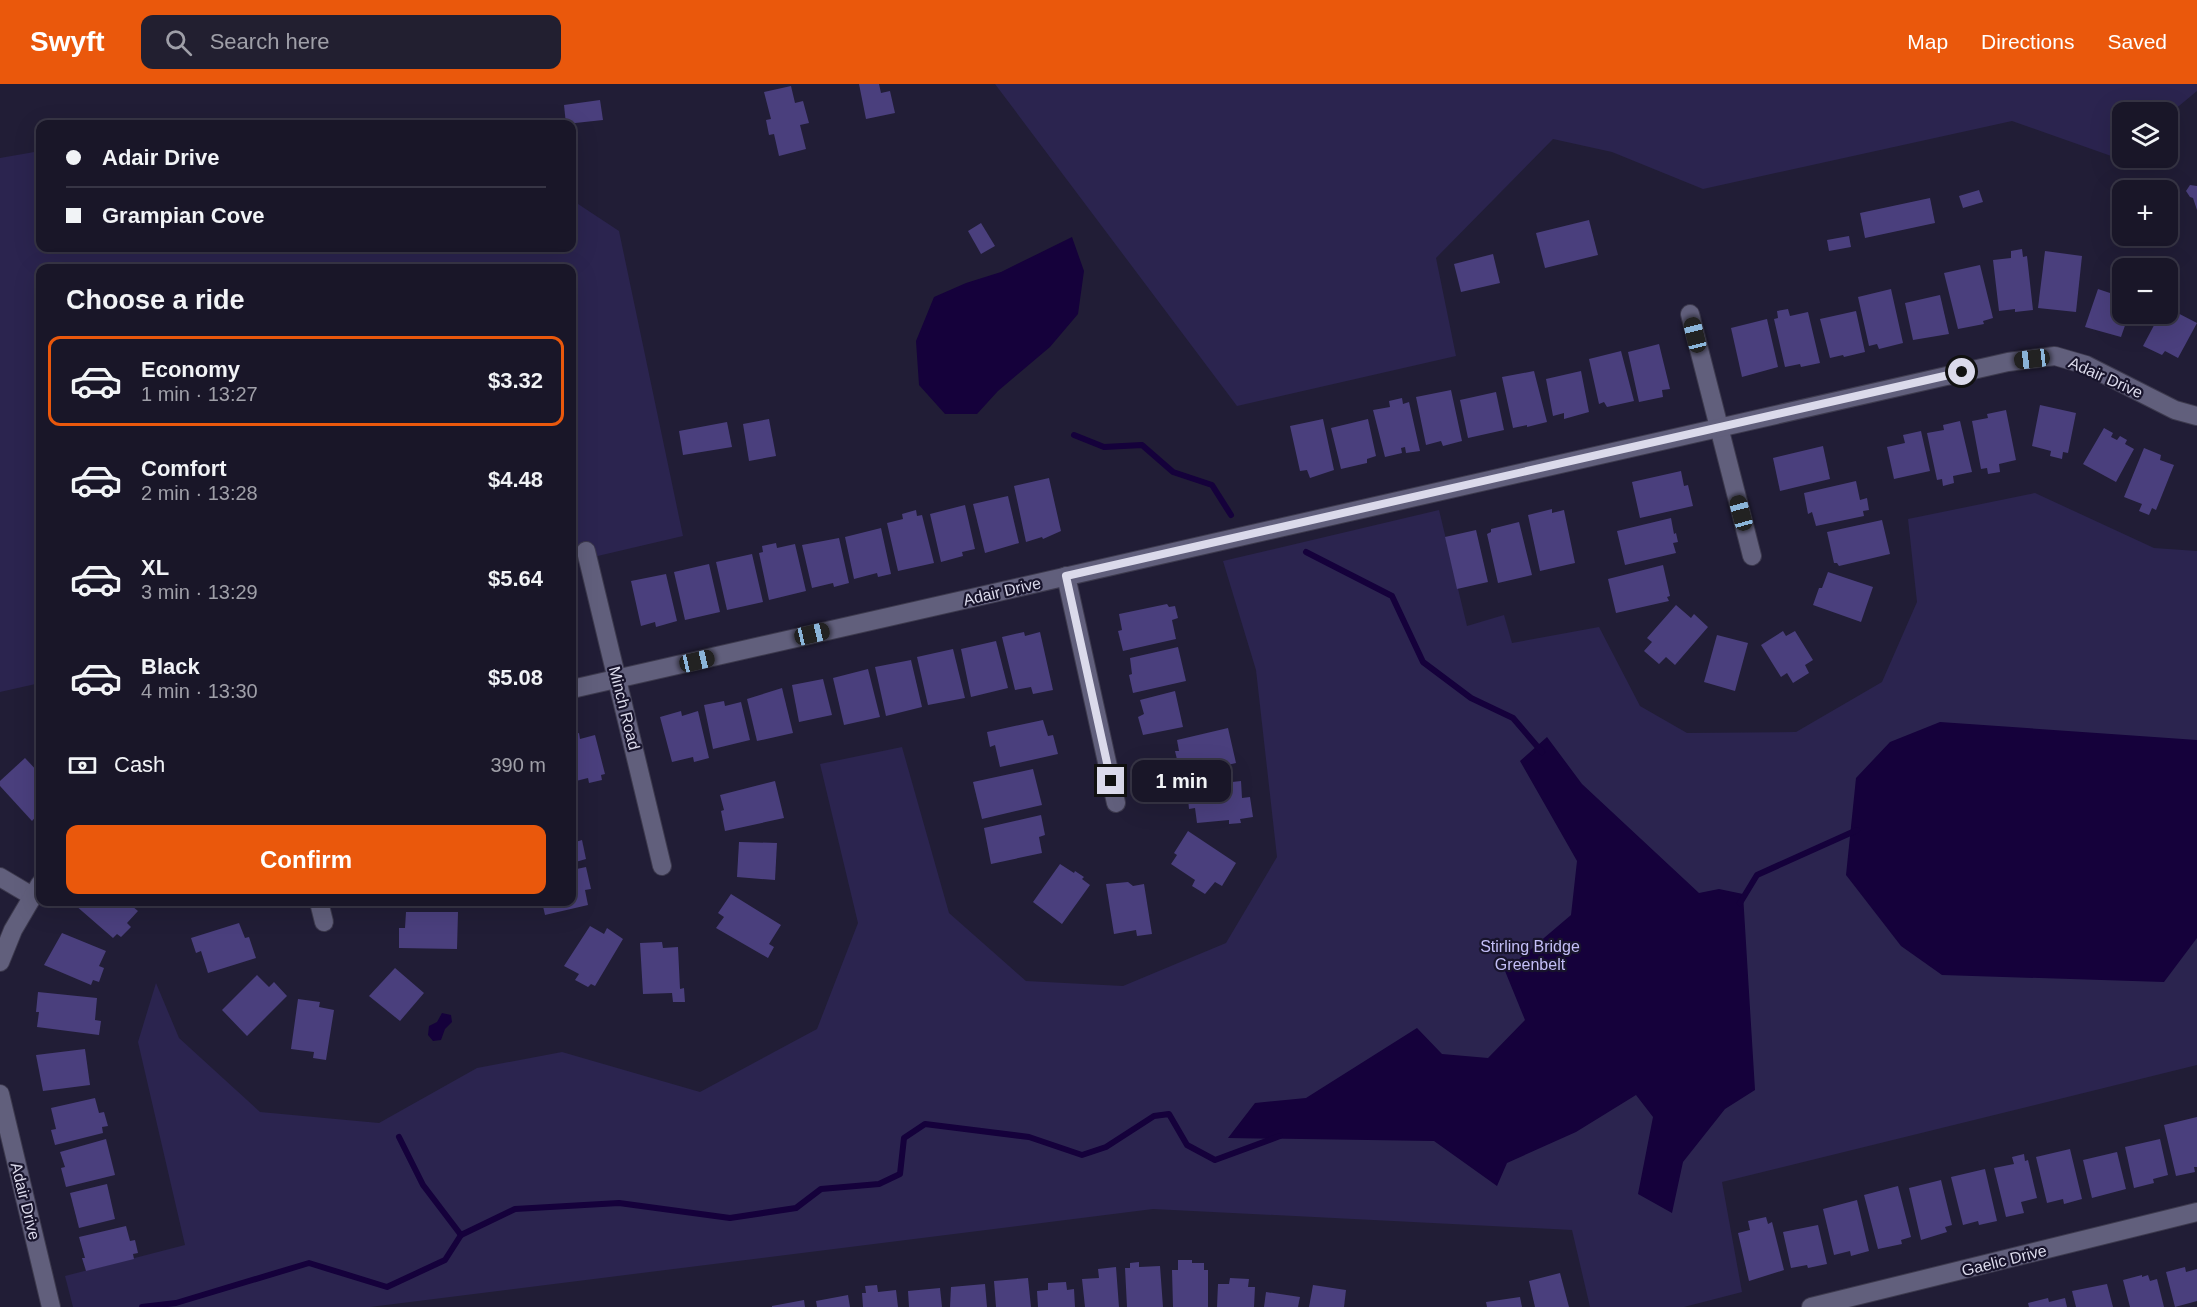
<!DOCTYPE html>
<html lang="en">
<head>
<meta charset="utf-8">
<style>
	:root { --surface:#191628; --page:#221f30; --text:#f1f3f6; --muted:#9f9fa8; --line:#373545; --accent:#ea580c }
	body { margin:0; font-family:Arial,sans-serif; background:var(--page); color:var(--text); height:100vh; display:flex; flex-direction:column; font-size:22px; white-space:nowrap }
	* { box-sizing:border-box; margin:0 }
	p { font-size:20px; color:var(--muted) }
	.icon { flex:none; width:33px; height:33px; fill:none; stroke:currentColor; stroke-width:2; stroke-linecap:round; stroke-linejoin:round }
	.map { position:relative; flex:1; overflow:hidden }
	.details { position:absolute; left:36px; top:180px; width:540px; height:642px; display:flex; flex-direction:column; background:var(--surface); border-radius:12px; box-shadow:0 6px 24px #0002,0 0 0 2px var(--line) }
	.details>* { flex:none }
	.banner { position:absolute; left:36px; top:36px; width:540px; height:132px; border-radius:12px; box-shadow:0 6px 24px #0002,0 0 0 2px var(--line); display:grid; align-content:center; height:132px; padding:0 30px; background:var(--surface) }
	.tools { position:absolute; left:2112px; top:18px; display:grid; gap:12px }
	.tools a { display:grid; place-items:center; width:66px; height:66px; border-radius:12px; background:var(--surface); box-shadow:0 6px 24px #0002,0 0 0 2px var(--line); font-size:30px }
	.end { position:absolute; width:27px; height:27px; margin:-14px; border:8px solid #dbdaeb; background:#111; box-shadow:0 0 0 3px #111 }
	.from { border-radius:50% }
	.bubble { position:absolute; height:42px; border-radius:12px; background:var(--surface); box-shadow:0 6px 24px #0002,0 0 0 2px var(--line); font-size:20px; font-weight:700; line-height:42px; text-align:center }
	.car { position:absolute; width:18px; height:36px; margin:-18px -9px; border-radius:8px; box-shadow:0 0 4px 2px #0007; background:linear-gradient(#222 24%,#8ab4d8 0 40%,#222 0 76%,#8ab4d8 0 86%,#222 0) }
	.banner b { display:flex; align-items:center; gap:21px; height:57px; font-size:22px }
	.banner b+b { border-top:2px solid var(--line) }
	.banner i { width:15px; height:15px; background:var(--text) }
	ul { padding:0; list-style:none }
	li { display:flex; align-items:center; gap:18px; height:90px; margin:0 12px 9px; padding:0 18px; border:3px solid transparent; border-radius:12px }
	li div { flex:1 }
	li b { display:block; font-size:22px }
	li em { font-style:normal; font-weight:700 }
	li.active { border-color:var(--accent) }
	li>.icon { width:54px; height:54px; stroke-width:1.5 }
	h2 { padding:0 30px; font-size:27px; line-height:72px }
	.pay { display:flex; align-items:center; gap:15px; height:66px; padding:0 30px; font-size:22px }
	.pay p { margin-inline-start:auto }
	.button { display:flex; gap:12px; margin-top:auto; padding:12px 30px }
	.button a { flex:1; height:69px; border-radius:12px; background:var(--accent); color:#fff; font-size:24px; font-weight:700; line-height:69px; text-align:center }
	header { display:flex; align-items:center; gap:36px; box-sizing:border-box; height:84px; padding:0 30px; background:var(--accent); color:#fff }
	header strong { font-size:28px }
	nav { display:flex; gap:33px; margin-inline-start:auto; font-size:21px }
	.search { width:420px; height:54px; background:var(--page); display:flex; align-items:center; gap:15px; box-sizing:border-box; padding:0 21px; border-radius:12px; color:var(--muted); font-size:22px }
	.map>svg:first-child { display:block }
	.green { fill:#2b244f }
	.water { fill:#15013b }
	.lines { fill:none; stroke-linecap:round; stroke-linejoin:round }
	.stream { stroke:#15013b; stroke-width:6 }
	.building { fill:#4a3f7d }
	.minor-casing { stroke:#3d3a4e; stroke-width:20 }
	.minor { stroke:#615f7c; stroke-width:18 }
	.route { stroke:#dbdaeb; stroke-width:8 }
	.labels { text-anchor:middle; stroke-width:4.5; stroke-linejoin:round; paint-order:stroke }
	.street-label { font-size:16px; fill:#dbdaeb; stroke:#18142c }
	.park-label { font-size:16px; fill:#c3bef6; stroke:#18142c }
</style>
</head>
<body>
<header>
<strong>Swyft</strong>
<div class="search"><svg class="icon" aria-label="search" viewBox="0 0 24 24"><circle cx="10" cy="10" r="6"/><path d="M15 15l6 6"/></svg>Search here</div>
<nav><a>Map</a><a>Directions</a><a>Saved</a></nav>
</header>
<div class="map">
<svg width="2197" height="1223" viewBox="0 0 2197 1223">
	<rect width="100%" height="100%" fill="#211d36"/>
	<!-- green -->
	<g class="green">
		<path d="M995,0H2197V7L2168,31V28H2122V67L2114,73L2012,37L1703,105L1612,68L1553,55L1436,174L1456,272L1237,322Z"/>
		<path d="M40,67V164H572V116L619,147L683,452L572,478V184H40V599L0,608V74Z"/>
		<path d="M2035,409L2154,464L2197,467V981L1722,1098L1742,1208L1684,1223H1590L1572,1146L1153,1125L370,1223H73L65,1192L185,1161L138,958L156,899L179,954L260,1028L379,1039L477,984L562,968L700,1008L817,945L858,839L820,680L902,663L949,829L1026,897L1123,902L1226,859L1277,773L1256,586L1223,477L1439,426L1467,542L1504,531L1512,559L1599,543L1640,622L1687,649L1796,648L1882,598L1917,518L1908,435Z"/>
	</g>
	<!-- water -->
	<g class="water">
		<path d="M1072,153L1084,187L1078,230L1050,263L998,307L977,330H945L919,301L916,257L934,213L966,199L1001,188Z"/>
		<path d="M1940,638L2197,656V854L2164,898L1942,891L1901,862L1846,791L1856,694L1890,658Z"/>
		<path d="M1547,653L1582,700L1699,809L1719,805L1743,810L1755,1006L1725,1025L1683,1078L1672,1129L1638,1110L1653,1033L1636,1011L1576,1048L1507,1079L1497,1102L1434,1057L1228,1054L1255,1019L1306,1014L1417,944L1442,970L1488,974L1525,936L1505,887L1571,831L1577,777L1520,677Z"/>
		<path d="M442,929L451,931L452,938L445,945L441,956L433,957L428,951L429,942L437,938Z"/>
	</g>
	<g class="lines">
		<!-- stream -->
		<g class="stream">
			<path d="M1074,351L1104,363L1142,361L1173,388L1212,401L1231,431"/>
			<path d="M1306,468L1392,512L1423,578L1471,614L1513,634L1542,668"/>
			<path d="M1740,819L1757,791L1857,746"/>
			<path d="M399,1053L423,1101L461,1151"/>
			<path d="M142,1223L176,1219L309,1179L387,1203L445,1176L461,1151L515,1125L619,1119L730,1134L796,1124L821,1105L879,1100L900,1090L904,1054L925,1040L1029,1053L1082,1071L1106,1063L1154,1032L1169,1030L1187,1061L1215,1076L1280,1052"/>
		</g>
	</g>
	<!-- building -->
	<g class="building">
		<path d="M859,0H879L881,9L890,7L895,29L866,35Z"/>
		<path d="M791,2L795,19L803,17L809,39L800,41L806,65L779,72L774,50L769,51L766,36L771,35L764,8Z"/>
		<path d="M600,16L603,36L566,40L564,21Z"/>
		<path d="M2190,101L2197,102V126L2193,114L2190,113L2186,107Z"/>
		<path d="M1979,106L1983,118L1963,124L1959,112Z"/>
		<path d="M1930,114L1935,139L1865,154L1860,129Z"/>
		<path d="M1589,136L1598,171L1545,184L1536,149Z"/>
		<path d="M981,139L995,162L981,170L968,147Z"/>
		<path d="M1849,152L1851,163L1829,167L1827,156Z"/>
		<path d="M2022,165L2023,173L2027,172L2033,226L2015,228V225L1999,227L1993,176L2011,174V167Z"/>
		<path d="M2045,167L2082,172L2076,228L2038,224Z"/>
		<path d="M1493,170L1500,199L1461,208L1454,180Z"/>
		<path d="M1980,181L1993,234L1983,237L1984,240L1958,245L1944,189Z"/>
		<path d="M1891,205L1903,259L1879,265L1877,260L1869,262L1858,213Z"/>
		<path d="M2098,205L2122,213V230H2129L2121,253L2085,243Z"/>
		<path d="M1940,211L1949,250L1913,256L1905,219Z"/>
		<path d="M2168,224L2197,239L2178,274L2165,267L2162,271L2143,262L2160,230H2168Z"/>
		<path d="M1788,225L1790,232L1808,228L1820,279L1801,283L1800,280L1785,283L1774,235L1778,234L1777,227Z"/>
		<path d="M1856,227L1865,268L1844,273L1843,271L1830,274L1820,235Z"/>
		<path d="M1767,235L1778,283L1742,293L1731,244Z"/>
		<path d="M1659,260L1670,305L1662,306L1663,313L1639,318L1628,268Z"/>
		<path d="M1621,267L1634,317L1607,323L1604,318L1599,320L1589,275Z"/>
		<path d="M1534,287L1547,338L1527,343V341L1513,344L1502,293Z"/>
		<path d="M1581,287L1589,328L1564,335V329L1553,332L1546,295Z"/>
		<path d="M1451,306L1462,357L1443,362L1441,357L1426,361L1416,313Z"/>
		<path d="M1496,308L1504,346L1468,354L1460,316Z"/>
		<path d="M1402,314L1403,320L1409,318L1420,367L1406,369L1405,363L1401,364L1402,369L1385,373L1373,326L1390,323L1389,317Z"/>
		<path d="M2040,321L2076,329L2068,369L2063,368L2062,375L2050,372L2051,367L2032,362Z"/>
		<path d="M2006,326L2016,376L1999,380L2000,388L1988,390L1987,384L1981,385L1972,337L1988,334L1987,330Z"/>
		<path d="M769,335L776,372L749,377L743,340Z"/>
		<path d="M1323,335L1334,386L1310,394L1307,386L1300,387L1290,342Z"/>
		<path d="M1368,335L1376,372L1367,375V379L1341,385L1331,344Z"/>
		<path d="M1960,337L1972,388L1953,392L1954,399L1943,402L1942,395L1937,396L1927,349L1944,346L1943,341Z"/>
		<path d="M727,338L732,363L683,371L679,347Z"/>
		<path d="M2104,344L2113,349L2111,353L2117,356L2120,352L2127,356L2125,360L2134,365L2116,398L2083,380Z"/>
		<path d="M1921,347L1930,387L1894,395L1887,363L1905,359L1903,351Z"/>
		<path d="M1823,362L1830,395L1780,407L1773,374Z"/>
		<path d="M2144,364L2161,371L2160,376L2174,381L2156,426L2152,424L2149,431L2139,427L2142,420L2124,413Z"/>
		<path d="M1681,387L1684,402L1688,401L1693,422L1640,434L1632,398Z"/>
		<path d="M1049,394L1061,447L1043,455L1042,453L1026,458L1014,402Z"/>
		<path d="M1856,397L1860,416L1867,414L1869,426L1863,427L1864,432L1816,442L1812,428L1808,430L1804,409Z"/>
		<path d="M1008,412L1019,459L985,469L973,420Z"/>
		<path d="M965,421L975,465L962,468L963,472L941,478L930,430Z"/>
		<path d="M1552,425V429L1564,426L1575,479L1540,487L1528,431Z"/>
		<path d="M916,426L917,432L922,431L934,479L898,487L887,439L903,435L902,430Z"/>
		<path d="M1671,434L1674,450L1676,449L1678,458L1673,459L1676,469L1625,481L1617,447Z"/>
		<path d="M1882,436L1890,470L1839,482L1837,479H1834L1827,448Z"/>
		<path d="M1519,438L1532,491L1498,499L1487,450L1491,448V445Z"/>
		<path d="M881,444L891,490L878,493L877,489L854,495L845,453Z"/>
		<path d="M1476,446L1488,498L1457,505L1445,453Z"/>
		<path d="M839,454L849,499L834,503L833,499L812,504L802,461Z"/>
		<path d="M776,459L777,464L795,460L806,507L769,516L759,469L763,468L762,462Z"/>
		<path d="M752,470L763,518L727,526L716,478Z"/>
		<path d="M709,480L720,528L685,536L674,488Z"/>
		<path d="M1663,481L1670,512L1667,513L1669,517L1616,529L1608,495Z"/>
		<path d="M1828,488L1873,503L1861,538L1813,521L1819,504H1822Z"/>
		<path d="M666,490L677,537L656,543L655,538L641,542L631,497Z"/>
		<path d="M1167,520L1169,523L1175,522L1178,534L1172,536L1176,555L1123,567L1118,547L1122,546L1119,530Z"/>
		<path d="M1676,521L1691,534L1694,530L1708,543L1675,581L1666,573L1659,580L1644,567L1652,558L1647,554Z"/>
		<path d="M1783,547L1786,552L1795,547L1813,576L1805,581L1809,589L1793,599L1787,589L1781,593L1761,561Z"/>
		<path d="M1024,548L1025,552L1040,548L1053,606L1033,610L1031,603L1015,606L1002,553Z"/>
		<path d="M1717,551L1748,559L1735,607L1704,598Z"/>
		<path d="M996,557L1008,604L971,613L961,565Z"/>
		<path d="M1178,563L1186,597L1133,609L1129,591L1132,590L1130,574Z"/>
		<path d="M953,565L965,614L928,621L917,573Z"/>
		<path d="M911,576L922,623L886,632L875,583Z"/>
		<path d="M868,585L880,633L844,641L833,594Z"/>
		<path d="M823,595L832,631L799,638L792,601Z"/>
		<path d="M782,604L793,649L757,657L747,615Z"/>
		<path d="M1175,607L1183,643L1143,651L1138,633L1144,630L1140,616Z"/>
		<path d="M724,617L725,622L741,618L750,656L713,665L704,621Z"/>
		<path d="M681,627L682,632L698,627L709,674L694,678L693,673L672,678L660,633Z"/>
		<path d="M1043,636L1048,652L1053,651L1058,670L1000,683L995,661L990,663L987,648Z"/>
		<path d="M1228,644L1236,679L1181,692L1175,667H1179L1177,656Z"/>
		<path d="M579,649L580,655L595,651L605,690L601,691L602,696L589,699L588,694L572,698V651Z"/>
		<path d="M25,674L40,690V728L32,737L0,702V697Z"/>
		<path d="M1033,685L1042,721L982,735L973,698Z"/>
		<path d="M775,697L784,734L725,747L721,727L724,726L720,711Z"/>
		<path d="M1241,697L1242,714L1250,713L1253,733L1240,735L1241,739L1229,740V736L1197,739L1195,724L1189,725L1187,703Z"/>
		<path d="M1041,731L1045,751L1039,753L1042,769L991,780L984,744Z"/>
		<path d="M1188,747L1236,779L1222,802L1215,798L1205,810L1192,802L1195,796L1171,780L1177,771L1174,769Z"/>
		<path d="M582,756L586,775L572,779V759Z"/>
		<path d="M739,758L777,759L775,796L737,793Z"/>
		<path d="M1060,780L1074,789L1075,787L1084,793L1082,795L1090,801L1062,840L1033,818Z"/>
		<path d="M586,783L591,805L585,806L588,821L545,831L542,818H572V786Z"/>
		<path d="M1128,798L1133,802L1144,800L1152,850L1137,852L1136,846L1114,850L1106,800Z"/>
		<path d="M731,810L781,841L769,860L774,863L768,874L716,844L724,833L718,829Z"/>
		<path d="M79,818H127L138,827L127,839L131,843L121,853L117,850L113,854L75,821Z"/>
		<path d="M406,828H458L457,865L399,864V844H405Z"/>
		<path d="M239,839L245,854L249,853L256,874L208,889L201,867L196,869L191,854Z"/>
		<path d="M590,842L604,850L607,844L623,855L595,902L591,900L588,903L575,896L579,890L564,882Z"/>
		<path d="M62,849L106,867L99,882L104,884L99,898L93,896L91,901L44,881Z"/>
		<path d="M662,858L663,864L678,863L680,905L684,904L685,918H673L672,909L643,910L640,859Z"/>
		<path d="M395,884L424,909L400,937L369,912Z"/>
		<path d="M257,891L269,903L274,898L287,912L247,952L222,926Z"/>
		<path d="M38,908L97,914L95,936L101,937L99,951L37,943L39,928H36Z"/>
		<path d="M298,915L320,918L319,923L334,926L326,976L313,974L314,968L291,965Z"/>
		<path d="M85,965L90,1001L43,1007L36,971Z"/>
		<path d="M95,1014L99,1029L104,1028L108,1042L102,1043L103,1049L55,1061L51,1046L56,1045L51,1024Z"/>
		<path d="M2197,1033V1083H2194L2195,1088L2176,1092L2164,1041Z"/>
		<path d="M106,1055L115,1091L66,1103L61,1084L65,1083L60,1068Z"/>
		<path d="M2160,1055L2168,1091L2153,1095L2154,1099L2134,1104L2125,1063Z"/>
		<path d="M2070,1065L2082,1115L2064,1120L2063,1115L2047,1119L2036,1073Z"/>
		<path d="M2117,1068L2126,1105L2092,1114L2083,1076Z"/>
		<path d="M2024,1070L2025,1077L2028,1076L2037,1114L2021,1118L2024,1129L2006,1133L1994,1084L2014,1080L2012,1073Z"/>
		<path d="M1985,1085L1997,1137L1979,1141L1978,1137L1963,1141L1951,1093Z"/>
		<path d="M1941,1096L1952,1141L1945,1143L1947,1148L1921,1156L1909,1104Z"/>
		<path d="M107,1100L115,1135L79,1144L70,1109Z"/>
		<path d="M1898,1102L1911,1153L1901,1156L1902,1160L1878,1165L1864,1111Z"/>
		<path d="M1857,1116L1869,1167L1851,1172L1850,1167L1834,1171L1823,1125Z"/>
		<path d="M1766,1133L1768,1140L1772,1138L1784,1186L1749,1197L1738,1149L1750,1146L1748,1137Z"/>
		<path d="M1818,1141L1827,1180L1808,1184L1807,1181L1791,1184L1783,1148Z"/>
		<path d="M126,1142L130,1157L135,1156L138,1169L133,1170L134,1175L86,1187L82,1174H85L79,1153Z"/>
		<path d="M1178,1176H1192V1179H1204V1186H1208V1223H1173L1172,1186H1178Z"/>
		<path d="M1139,1178V1183L1160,1182L1163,1223H1127L1125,1184H1130V1179Z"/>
		<path d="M1116,1183L1119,1223H1085L1082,1195L1099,1194L1098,1185Z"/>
		<path d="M2185,1183L2186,1188L2197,1185V1217L2175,1223L2166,1188Z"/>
		<path d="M1560,1189L1569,1223H1535L1529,1197Z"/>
		<path d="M2142,1191V1193L2148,1191L2150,1197L2157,1195L2164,1223H2130L2123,1196Z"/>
		<path d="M1028,1194L1031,1223H996L994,1197Z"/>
		<path d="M1230,1194L1249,1195L1248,1203H1255L1254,1223H1217L1218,1200H1229Z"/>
		<path d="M1066,1198L1067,1206L1074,1205L1075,1223H1038L1037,1207L1048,1206V1199Z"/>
		<path d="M985,1200L987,1223H950L951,1203Z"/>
		<path d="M2107,1200L2113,1223H2076L2072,1207Z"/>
		<path d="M877,1201L878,1208L896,1206L898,1223H863L862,1209H866L865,1202Z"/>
		<path d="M1313,1201L1346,1206L1344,1223H1309Z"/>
		<path d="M940,1204L942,1223H909L908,1207Z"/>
		<path d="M1266,1208L1300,1213L1298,1223H1264Z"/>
		<path d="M848,1211L850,1223H817L816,1217Z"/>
		<path d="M1520,1213L1522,1223H1487L1486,1218Z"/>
		<path d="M2048,1214L2049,1218L2065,1214L2067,1223H2029L2028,1219Z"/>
		<path d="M804,1216L805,1223H772V1222Z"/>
	</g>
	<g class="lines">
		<!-- minor casing -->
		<g class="minor-casing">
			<g id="minor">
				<path d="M1690,230L1752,472"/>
				<path d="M586,467L662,782"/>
				<path d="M1066,492L1116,719"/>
				<path d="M572,605L2008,278L2055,272L2086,281L2175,326L2197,332"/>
				<path d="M0,793L32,812"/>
				<path d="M319,818L324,838"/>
				<path d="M0,878L13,846L40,800"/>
				<path d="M0,1010L51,1223"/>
				<path d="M1811,1223L2197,1128"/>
			</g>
		</g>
		<!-- minor -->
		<use href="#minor" class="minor"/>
	</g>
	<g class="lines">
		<!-- route -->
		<path class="route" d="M1111,697L1066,492L1962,288"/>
	</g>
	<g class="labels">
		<!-- street labels -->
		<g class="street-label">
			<text transform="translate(2106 293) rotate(24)" y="6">Adair Drive</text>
			<text transform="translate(1002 507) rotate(-13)" y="6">Adair Drive</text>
			<text transform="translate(625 624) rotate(76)" y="6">Minch Road</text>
			<text transform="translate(26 1117) rotate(76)" y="6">Adair Drive</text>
			<text transform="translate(2004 1176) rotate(-14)" y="6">Gaelic Drive</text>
		</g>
		<!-- park labels -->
		<g class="park-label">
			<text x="1530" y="868">Stirling Bridge<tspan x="1530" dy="18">Greenbelt</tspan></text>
		</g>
	</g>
</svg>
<div class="tools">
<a><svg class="icon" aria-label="layers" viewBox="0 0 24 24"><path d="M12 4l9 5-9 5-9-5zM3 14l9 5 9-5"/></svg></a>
<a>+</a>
<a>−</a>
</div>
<i class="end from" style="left:1962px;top:288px"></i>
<i class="end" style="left:1111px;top:697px"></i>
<div class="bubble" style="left:1132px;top:676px;width:99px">1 min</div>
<i class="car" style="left:1695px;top:251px;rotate:346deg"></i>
<i class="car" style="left:2032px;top:275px;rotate:263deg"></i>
<i class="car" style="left:1741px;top:429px;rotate:345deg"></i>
<i class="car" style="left:812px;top:550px;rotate:77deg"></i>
<i class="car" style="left:697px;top:577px;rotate:77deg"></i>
<div class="banner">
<b><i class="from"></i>Adair Drive</b>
<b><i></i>Grampian Cove</b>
</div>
<section class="details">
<h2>Choose a ride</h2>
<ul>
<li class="active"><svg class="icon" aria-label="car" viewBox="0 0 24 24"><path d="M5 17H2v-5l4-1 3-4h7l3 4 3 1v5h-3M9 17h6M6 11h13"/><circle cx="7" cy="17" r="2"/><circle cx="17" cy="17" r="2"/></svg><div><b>Economy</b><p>1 min · 13:27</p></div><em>$3.32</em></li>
<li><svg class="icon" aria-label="car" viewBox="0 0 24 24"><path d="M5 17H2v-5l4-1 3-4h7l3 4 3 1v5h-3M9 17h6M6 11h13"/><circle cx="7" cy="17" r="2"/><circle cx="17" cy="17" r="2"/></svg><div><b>Comfort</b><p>2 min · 13:28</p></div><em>$4.48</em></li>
<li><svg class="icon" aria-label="car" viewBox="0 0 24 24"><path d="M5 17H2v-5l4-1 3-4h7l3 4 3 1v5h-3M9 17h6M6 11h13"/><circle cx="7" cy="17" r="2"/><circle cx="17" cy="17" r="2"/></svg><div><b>XL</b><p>3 min · 13:29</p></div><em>$5.64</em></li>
<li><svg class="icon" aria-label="car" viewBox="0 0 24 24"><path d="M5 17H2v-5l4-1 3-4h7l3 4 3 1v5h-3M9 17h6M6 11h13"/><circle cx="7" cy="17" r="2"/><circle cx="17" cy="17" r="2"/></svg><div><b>Black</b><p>4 min · 13:30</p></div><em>$5.08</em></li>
</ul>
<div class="pay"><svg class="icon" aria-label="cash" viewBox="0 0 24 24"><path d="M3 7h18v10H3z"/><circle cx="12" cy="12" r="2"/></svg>Cash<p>390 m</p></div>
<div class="button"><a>Confirm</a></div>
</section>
</div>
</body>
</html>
